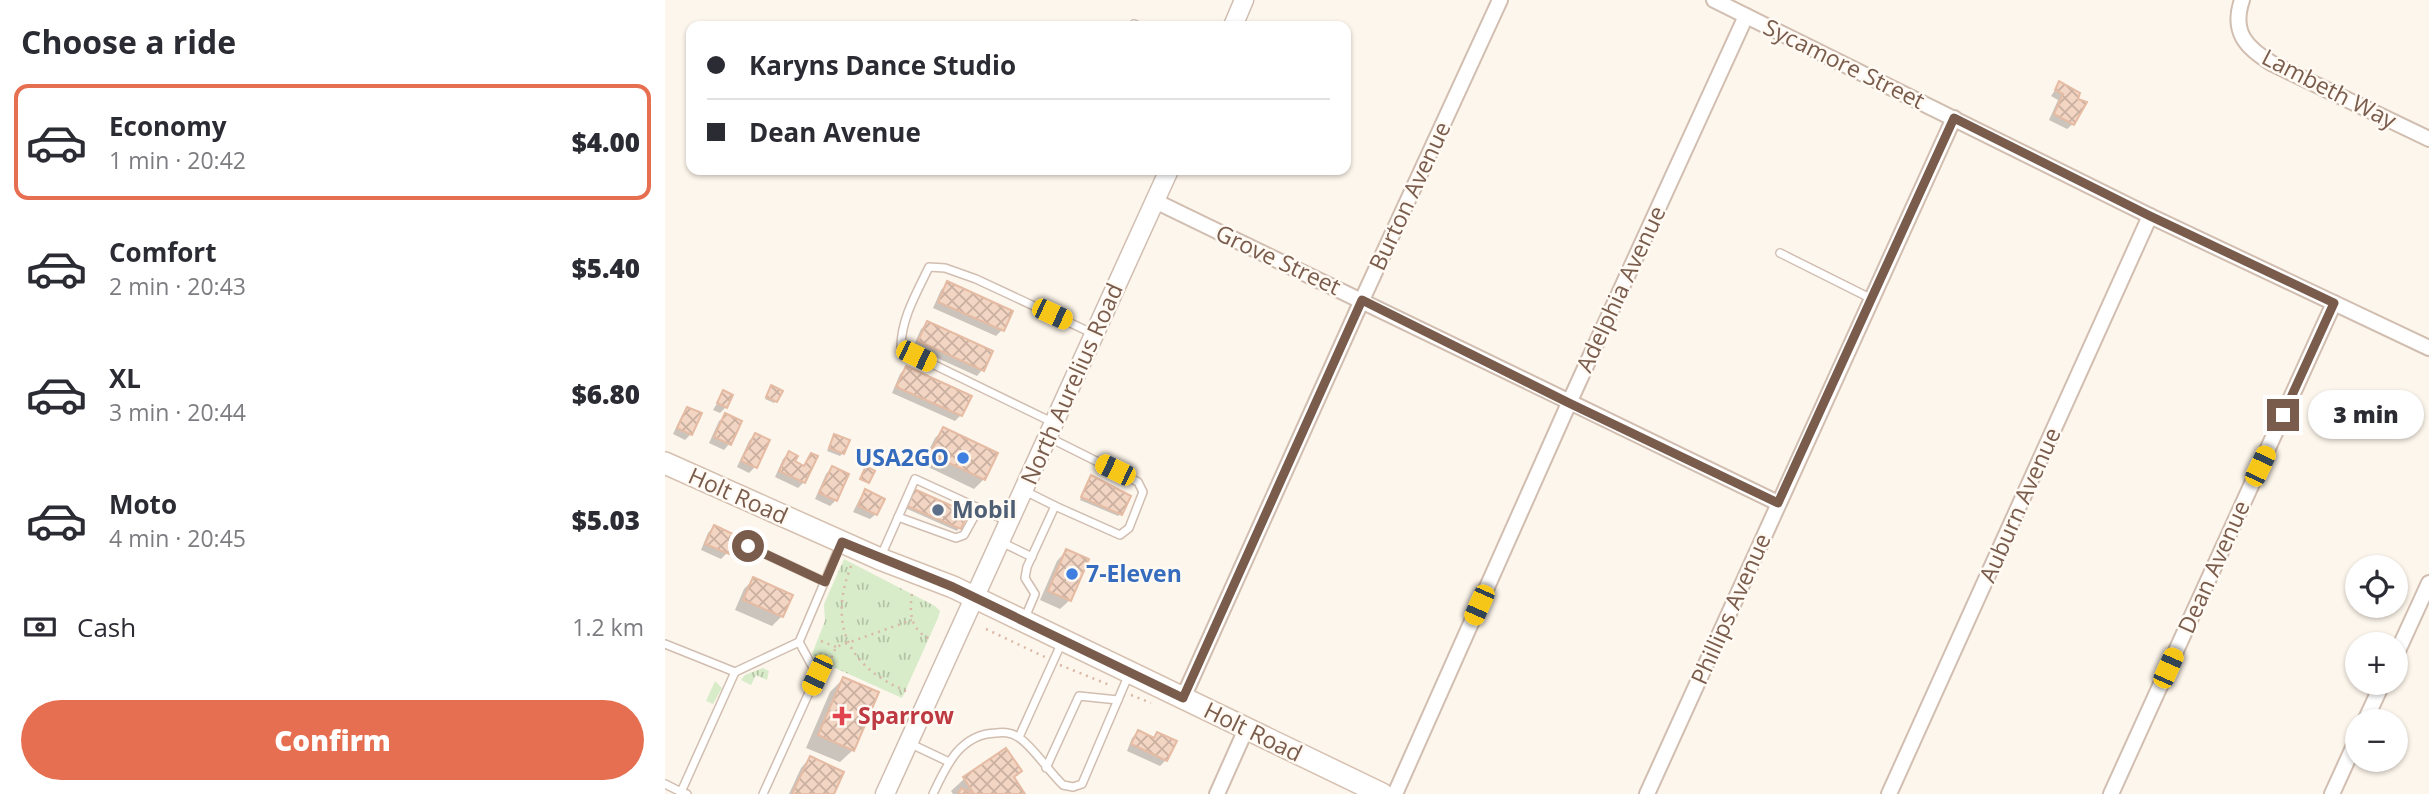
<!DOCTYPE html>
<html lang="en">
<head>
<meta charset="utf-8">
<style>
	:root { --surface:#fff; --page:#f7f7f7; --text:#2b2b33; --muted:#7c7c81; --line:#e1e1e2; --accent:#e76f51 }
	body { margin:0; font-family:"Open Sans",sans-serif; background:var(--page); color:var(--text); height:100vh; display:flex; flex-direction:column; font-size:26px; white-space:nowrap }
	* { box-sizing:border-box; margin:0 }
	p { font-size:23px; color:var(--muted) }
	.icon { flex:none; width:38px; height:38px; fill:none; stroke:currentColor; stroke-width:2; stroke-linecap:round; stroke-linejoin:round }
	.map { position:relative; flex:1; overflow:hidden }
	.details { display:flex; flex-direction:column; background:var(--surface); width:665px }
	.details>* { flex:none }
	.hud { position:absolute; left:21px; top:21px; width:665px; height:154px; border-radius:14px; box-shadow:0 2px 5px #0004; display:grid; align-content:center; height:154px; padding:0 21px; background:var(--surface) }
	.controls { position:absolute; left:1680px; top:555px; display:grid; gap:14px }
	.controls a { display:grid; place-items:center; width:63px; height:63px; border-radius:50%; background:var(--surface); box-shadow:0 2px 5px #0004; font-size:35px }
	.end { position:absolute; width:32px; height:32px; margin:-16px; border:9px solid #7a5c4d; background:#fff; box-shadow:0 0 0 4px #fff }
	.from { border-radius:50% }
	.bubble { position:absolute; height:49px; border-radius:24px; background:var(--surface); box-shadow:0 2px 5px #0004; font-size:23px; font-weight:800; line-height:49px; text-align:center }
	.car { position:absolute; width:21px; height:42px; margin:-21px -10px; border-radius:9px; box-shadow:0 0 5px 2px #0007; background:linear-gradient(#f5c518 24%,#345 0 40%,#f5c518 0 76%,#345 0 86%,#f5c518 0) }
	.hud b { display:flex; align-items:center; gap:24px; height:66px; font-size:26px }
	.hud b+b { border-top:2px solid var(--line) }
	.hud i { width:18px; height:18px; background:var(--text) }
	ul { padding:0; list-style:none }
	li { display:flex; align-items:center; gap:21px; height:116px; margin:0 14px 10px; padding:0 7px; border:4px solid transparent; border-radius:14px }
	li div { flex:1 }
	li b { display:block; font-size:26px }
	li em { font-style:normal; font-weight:800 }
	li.active { border-color:var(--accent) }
	li>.icon { width:63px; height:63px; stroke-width:1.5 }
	h2 { padding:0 21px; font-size:32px; line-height:84px }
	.pay { display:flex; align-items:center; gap:18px; height:77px; padding:0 21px; font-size:26px }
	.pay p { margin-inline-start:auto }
	.button { display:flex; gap:14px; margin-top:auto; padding:14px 21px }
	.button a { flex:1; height:80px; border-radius:42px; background:var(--accent); color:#fff; font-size:28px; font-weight:800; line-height:80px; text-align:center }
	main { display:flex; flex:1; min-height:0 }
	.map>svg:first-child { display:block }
	.grass { fill:url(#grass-tufts) }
	.shadow { fill:#0003 }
	.building { fill:url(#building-cross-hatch); stroke:#e6bba3; stroke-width:2 }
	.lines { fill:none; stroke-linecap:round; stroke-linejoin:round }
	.service-casing { stroke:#d1beb0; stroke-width:10 }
	.minor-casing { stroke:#d1beb0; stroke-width:18 }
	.tertiary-casing { stroke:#d1beb0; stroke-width:21 }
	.secondary-casing { stroke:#d6c0b0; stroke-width:24 }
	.path { stroke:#d9b8a5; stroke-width:2.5; stroke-dasharray:2 5; stroke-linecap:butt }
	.service { stroke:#fff; stroke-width:7 }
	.minor { stroke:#fff; stroke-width:14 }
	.tertiary { stroke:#fff; stroke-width:18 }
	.secondary { stroke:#fff; stroke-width:21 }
	.route { stroke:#7a5c4d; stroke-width:9 }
	.shop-dot { fill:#3f7fe0; stroke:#fffaf3; stroke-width:2.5 }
	.service-dot { fill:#5c6f8a; stroke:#fffaf3; stroke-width:2.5 }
	.health-dot { fill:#e0444e; stroke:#fffaf3; stroke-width:2.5 }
	.labels { text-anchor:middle; stroke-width:5; stroke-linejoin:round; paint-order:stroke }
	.street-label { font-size:23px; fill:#7a5c4d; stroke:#fffaf3 }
	.shop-label { font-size:23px; font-weight:bold; fill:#366cbe; stroke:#fffaf3; text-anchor:end }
	.service-label { font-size:23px; font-weight:bold; fill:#4e5e75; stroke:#fffaf3; text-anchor:start }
	.health-label { font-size:23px; font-weight:bold; fill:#be3a42; stroke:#fffaf3; text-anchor:start }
</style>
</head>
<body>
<main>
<section class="details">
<h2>Choose a ride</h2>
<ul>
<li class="active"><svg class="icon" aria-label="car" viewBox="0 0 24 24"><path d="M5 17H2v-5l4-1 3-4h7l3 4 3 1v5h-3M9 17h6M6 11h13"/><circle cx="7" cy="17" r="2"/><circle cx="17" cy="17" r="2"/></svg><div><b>Economy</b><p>1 min · 20:42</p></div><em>$4.00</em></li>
<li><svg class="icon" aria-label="car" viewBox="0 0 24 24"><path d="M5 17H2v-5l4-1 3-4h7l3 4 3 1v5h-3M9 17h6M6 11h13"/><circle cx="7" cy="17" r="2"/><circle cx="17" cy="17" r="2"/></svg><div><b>Comfort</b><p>2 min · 20:43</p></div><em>$5.40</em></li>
<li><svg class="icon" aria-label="car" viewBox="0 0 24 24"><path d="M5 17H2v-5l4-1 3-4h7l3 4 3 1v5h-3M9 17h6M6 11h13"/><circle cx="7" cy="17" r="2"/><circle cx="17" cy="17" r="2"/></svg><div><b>XL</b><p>3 min · 20:44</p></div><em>$6.80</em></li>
<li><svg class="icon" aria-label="car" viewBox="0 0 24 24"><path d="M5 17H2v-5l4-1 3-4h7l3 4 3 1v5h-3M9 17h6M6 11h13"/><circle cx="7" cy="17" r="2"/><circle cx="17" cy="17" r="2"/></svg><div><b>Moto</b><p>4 min · 20:45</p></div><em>$5.03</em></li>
</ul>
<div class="pay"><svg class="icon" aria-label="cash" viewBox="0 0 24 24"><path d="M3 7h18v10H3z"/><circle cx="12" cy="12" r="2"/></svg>Cash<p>1.2 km</p></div>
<div class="button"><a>Confirm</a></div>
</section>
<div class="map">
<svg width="1764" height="794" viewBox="0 0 1764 794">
	<defs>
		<pattern id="grass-tufts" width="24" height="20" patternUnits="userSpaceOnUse" patternTransform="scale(1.75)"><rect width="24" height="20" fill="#d8ecc9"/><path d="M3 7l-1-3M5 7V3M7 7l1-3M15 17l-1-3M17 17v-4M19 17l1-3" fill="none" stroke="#b4c2a5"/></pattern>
		<pattern id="building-cross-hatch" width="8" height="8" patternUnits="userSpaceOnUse" patternTransform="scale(1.75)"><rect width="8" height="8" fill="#f3d5c3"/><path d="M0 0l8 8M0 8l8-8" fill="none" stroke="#cab0a1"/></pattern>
	</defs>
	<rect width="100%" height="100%" fill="#fdf6ec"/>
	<!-- grass -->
	<g class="grass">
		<path d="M179,559L270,606L275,611L273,618L237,698L150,659L147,654L160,621L159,604Z"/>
		<path d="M98,668L104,671L102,680L91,675L86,685L76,680L80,675Z"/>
		<path d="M50,681L57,688L48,704L41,701Z"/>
	</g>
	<!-- shadow -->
	<g class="shadow">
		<path d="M1395,83L1408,124L1402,129L1384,120L1393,100L1386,96Z"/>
		<path d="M282,284L337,330L331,336L268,308L276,290Z"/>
		<path d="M262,323L317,370L312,376L248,347L256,329Z"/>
		<path d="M241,368L296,415L290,421L227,393L235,374Z"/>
		<path d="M104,390L111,401L109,403L100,399Z"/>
		<path d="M59,392L61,407L55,413L48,410Z"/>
		<path d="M23,409L26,434L20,440L8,434L17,415Z"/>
		<path d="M60,416L64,444L59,450L44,443L54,421Z"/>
		<path d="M279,429L319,479L309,489L257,464L270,438Z"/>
		<path d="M90,435L103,441L90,467L84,473L72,467L84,441Z"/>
		<path d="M169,436L178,453L175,456L162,451Z"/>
		<path d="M124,453L128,462L137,467L146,455L151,457L139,482L133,488L110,477L118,459Z"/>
		<path d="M167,468L171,500L165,506L150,499L161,474Z"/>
		<path d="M424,480L456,514L453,516L415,500Z"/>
		<path d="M201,492L211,514L205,519L188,512L195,498Z"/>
		<path d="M247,493L301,514L294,528L292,531L240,508Z"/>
		<path d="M49,527L70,536L62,553L56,559L36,550L43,533Z"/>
		<path d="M401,551L405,600L395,609L375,600L392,561Z"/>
		<path d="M88,580L117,616L107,626L70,610L79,589Z"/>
		<path d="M178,679L188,750L175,762L141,748L165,692Z"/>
		<path d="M473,732L487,739L492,734L501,760L495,766L462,751L467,738Z"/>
		<path d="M341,750L355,771L347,779L358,794H288L286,791L299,779Z"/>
		<path d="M145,758L167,794H124L136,768Z"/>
	</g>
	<!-- building -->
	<g class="building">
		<path d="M1394,81L1415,93L1413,99L1422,102L1409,125L1389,114L1398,94L1390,90Z"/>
		<path d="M282,281L348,311L339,331L273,302Z"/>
		<path d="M262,321L328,351L319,371L253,341Z"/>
		<path d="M241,366L307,396L297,416L231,387Z"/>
		<path d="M106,385L118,391L112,402L101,397Z"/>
		<path d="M58,390L68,395L62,408L52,403Z"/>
		<path d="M22,407L37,413L27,435L12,428Z"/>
		<path d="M60,413L77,421L66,445L49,437Z"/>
		<path d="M278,427L333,453L320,480L265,454Z"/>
		<path d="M90,433L105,440L92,468L76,461Z"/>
		<path d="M169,434L185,440L179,454L164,448Z"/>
		<path d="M124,451L133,456L130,461L139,466L146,453L153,456L140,483L114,471Z"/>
		<path d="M167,466L184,474L172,501L154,493Z"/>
		<path d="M201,466L210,471L204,483L195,479Z"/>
		<path d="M426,475L466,496L457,515L416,497Z"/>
		<path d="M200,489L220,499L212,515L193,506Z"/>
		<path d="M249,489L303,513L296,529L242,506Z"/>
		<path d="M49,525L72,536L64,554L40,544Z"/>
		<path d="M401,549L424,559L406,601L383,591Z"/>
		<path d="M88,577L128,595L118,617L78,600Z"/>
		<path d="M178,677L214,692L189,751L153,735Z"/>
		<path d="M473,730L489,738L492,732L512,741L502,761L466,744Z"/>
		<path d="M341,748L357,771L349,777L360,794H293L296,788L309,794L298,777Z"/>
		<path d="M145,756L179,772L169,794H127Z"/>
	</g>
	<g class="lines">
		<!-- service casing -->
		<g class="service-casing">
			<g id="service">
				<path d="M469,24L473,26"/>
				<path d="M1115,253L1207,299"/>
				<path d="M389,423L251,356L236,347C236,319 252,292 264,267L280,268L311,279L429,334"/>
				<path d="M383,437L473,482L478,492L464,528L455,535L390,506"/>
				<path d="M233,517L291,538L299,535L314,508"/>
				<path d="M336,542L367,557"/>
				<path d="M83,546L160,582"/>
				<path d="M216,556L250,479L344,522"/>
				<path d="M359,620L370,594L360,578L362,567L390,506L360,491"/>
				<path d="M0,644L70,672"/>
				<path d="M354,737L397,642"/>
				<path d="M244,743L284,762"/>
				<path d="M381,768L414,696L453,700"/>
				<path d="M0,784L16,792"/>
				<path d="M22,794L16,792L70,672L134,642L176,543"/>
				<path d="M98,794L152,675L134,642"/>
				<path d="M268,794C281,766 295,734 331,733C338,732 347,733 353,737C367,745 384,772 398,785L408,787L417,784L464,674"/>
			</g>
		</g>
		<!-- minor casing -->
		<g class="minor-casing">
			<g id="minor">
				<path d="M1049,0L1485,216L1764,348"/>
				<path d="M1577,0C1566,32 1581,48 1608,64L1764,139"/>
				<path d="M490,201L1113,503"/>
				<path d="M1731,655L1764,583"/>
				<path d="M518,698L697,300L835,0"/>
				<path d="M1700,721L1718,682"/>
				<path d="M552,794L581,729"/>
				<path d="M730,794L904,403L1081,16"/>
				<path d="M982,794L1289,118"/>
				<path d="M1224,794L1485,216"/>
				<path d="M1446,794L1669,303"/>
				<path d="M1667,794L1692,739"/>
			</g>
		</g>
		<!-- tertiary casing -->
		<g class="tertiary-casing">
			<g id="tertiary">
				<path d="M568,26L579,0"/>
				<path d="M220,794L504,170"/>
			</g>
		</g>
		<!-- secondary casing -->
		<g class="secondary-casing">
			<path id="secondary" d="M0,463L215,559L288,587L717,794"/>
		</g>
		<!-- path -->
		<g class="path">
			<path d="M186,566C163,625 183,667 241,691"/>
			<path d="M247,594C244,614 246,630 265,639"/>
			<path d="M321,629L380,657"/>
			<path d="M156,641L171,647"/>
			<path d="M164,664L171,647L247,620"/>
			<path d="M395,665L447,686"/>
			<path d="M466,695L486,703"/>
		</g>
		<!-- service -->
		<use href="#service" class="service"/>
		<!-- minor -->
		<use href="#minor" class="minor"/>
		<!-- tertiary -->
		<use href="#tertiary" class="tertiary"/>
		<!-- secondary -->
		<use href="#secondary" class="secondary"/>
	</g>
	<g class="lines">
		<!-- route -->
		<path class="route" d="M83,546L160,582L177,542L288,587L518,698L697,300L904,403L1113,503L1289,118L1485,216L1669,303L1618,415"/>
	</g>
	<!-- markers -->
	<g class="shop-dot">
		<circle cx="298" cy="458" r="7"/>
		<circle cx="407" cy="574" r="7"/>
	</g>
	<circle class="service-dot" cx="273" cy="510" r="7"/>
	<path class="health-dot" d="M173.5 705.5h7v7h7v7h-7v7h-7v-7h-7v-7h7z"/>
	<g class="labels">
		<!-- street labels -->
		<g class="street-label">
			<text transform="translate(1179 64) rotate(26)" y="8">Sycamore Street</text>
			<text transform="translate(1664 89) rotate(27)" y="8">Lambeth Way</text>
			<text transform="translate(745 196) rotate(-65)" y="8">Burton Avenue</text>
			<text transform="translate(613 260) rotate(25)" y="8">Grove Street</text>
			<text transform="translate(956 289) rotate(-65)" y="8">Adelphia Avenue</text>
			<text transform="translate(407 384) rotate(-66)" y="8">North Aurelius Road</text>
			<text transform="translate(73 496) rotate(24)" y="8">Holt Road</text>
			<text transform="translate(1355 505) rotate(-66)" y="8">Auburn Avenue</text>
			<text transform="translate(1549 567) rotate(-66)" y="8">Dean Avenue</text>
			<text transform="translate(1066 609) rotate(-66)" y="8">Phillips Avenue</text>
			<text transform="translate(588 732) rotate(26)" y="8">Holt Road</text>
		</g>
		<!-- shop labels -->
		<g class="shop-label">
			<text x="284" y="466">USA2GO</text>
			<text x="421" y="582" text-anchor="start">7-Eleven</text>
		</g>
		<!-- service labels -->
		<g class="service-label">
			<text x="287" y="518">Mobil</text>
		</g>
		<!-- health labels -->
		<g class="health-label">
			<text x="193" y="724">Sparrow</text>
		</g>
	</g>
</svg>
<div class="controls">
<a><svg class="icon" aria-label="locate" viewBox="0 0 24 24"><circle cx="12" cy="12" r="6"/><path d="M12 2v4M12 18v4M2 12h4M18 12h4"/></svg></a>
<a>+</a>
<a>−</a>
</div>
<i class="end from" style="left:83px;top:546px"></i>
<i class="end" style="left:1618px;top:415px"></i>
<div class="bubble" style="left:1643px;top:390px;width:116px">3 min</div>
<i class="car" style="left:387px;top:314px;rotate:115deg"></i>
<i class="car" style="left:251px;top:356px;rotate:116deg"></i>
<i class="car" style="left:1595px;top:466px;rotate:25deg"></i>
<i class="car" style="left:450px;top:470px;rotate:296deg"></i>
<i class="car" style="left:814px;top:605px;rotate:204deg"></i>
<i class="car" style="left:1503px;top:668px;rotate:24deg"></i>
<i class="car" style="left:152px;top:675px;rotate:205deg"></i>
<div class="hud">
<b><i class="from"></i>Karyns Dance Studio</b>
<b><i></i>Dean Avenue</b>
</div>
</div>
</main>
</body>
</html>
